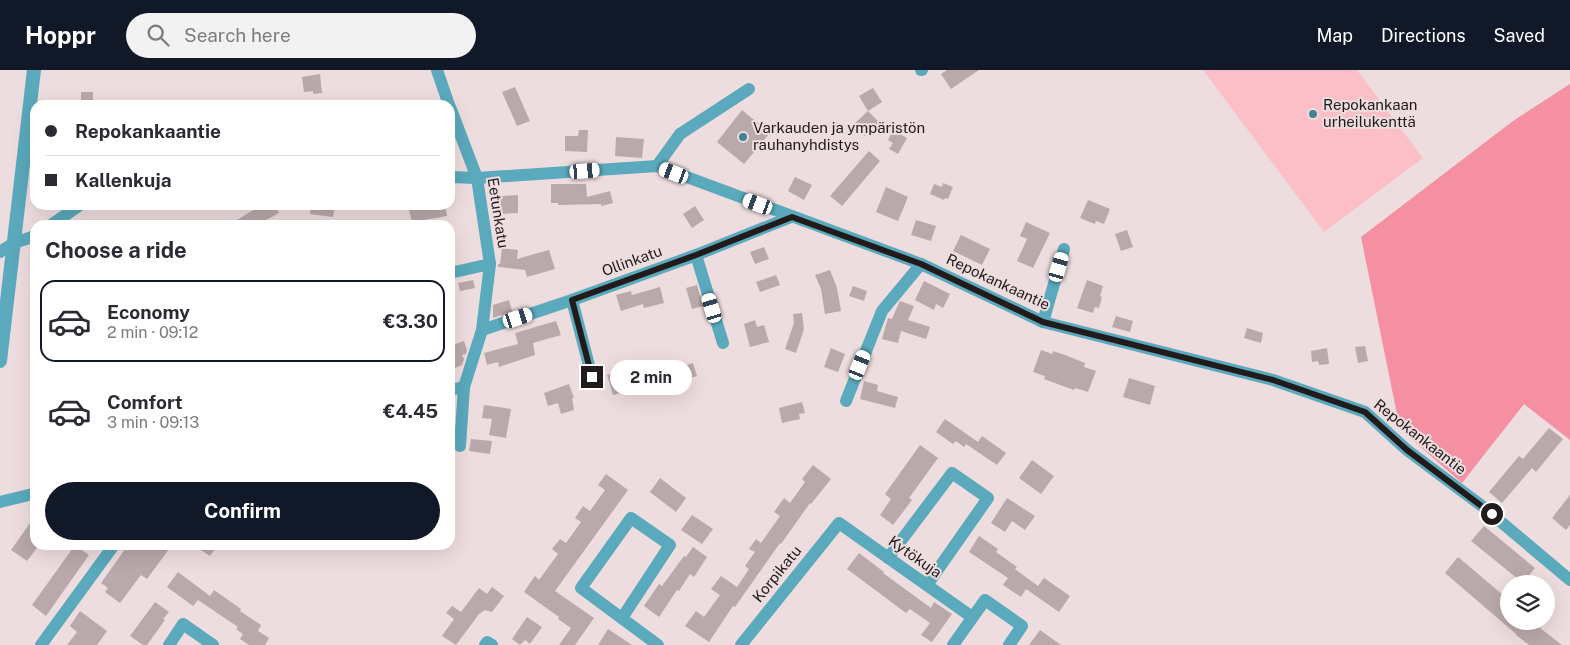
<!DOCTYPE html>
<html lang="en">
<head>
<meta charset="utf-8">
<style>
	:root { --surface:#fff; --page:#f2f2f3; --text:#2b2b33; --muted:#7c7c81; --line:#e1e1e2; --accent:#111827 }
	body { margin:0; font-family:"Public Sans",sans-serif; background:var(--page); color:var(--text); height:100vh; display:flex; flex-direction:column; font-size:19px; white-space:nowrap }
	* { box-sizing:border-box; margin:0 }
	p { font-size:16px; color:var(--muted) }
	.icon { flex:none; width:28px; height:28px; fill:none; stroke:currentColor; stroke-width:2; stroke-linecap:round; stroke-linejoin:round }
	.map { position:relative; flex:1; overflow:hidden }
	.sheet { position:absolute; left:30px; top:150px; width:425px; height:330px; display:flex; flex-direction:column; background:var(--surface); border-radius:15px; box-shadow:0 5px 20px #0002 }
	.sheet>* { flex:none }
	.guide { position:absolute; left:30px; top:30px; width:425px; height:110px; border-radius:15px; box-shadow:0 5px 20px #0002; display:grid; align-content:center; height:110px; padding:0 15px; background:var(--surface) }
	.buttons { position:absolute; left:1500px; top:505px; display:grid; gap:10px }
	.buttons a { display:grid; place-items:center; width:55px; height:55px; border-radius:50%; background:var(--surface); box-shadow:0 5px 20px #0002; font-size:25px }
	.end { position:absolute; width:22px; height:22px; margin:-11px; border:6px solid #211b1c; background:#fff; box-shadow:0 0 0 2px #fff }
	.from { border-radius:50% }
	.bubble { position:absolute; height:35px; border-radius:18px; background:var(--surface); box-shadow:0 5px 20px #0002; font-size:16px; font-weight:700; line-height:35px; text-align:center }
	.car { position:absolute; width:15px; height:30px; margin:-15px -8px; border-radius:6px; box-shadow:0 0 4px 1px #0007; background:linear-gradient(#fff 24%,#345 0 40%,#fff 0 76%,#345 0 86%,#fff 0) }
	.guide b { display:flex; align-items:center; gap:18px; height:48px; font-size:19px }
	.guide b+b { border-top:1px solid var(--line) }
	.guide i { width:12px; height:12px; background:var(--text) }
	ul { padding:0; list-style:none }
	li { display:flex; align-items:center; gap:15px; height:82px; margin:0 10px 8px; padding:0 5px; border:2px solid transparent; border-radius:15px }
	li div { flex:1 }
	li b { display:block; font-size:19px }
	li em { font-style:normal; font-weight:700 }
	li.on { border-color:var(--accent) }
	li>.icon { width:45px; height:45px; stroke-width:1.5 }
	h2 { padding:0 15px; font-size:22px; line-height:60px }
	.action { display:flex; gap:10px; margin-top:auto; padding:10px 15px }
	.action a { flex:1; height:58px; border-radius:30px; background:var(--accent); color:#fff; font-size:20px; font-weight:700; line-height:58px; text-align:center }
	header { display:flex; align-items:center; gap:30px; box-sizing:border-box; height:70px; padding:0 25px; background:var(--accent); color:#fff }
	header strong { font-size:24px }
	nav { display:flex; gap:28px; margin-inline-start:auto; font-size:18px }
	.search { width:350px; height:45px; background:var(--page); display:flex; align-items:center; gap:12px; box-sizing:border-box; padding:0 18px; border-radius:28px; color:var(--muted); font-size:19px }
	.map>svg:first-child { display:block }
	.green { fill:#fcbfc8 }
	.forest { fill:#f490a2 }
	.building { fill:#b9a9ab }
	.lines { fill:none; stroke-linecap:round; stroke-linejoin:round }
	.minor { stroke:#5aa9bc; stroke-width:12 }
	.tertiary { stroke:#5aa9bc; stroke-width:14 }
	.route { stroke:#211b1c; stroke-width:6 }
	.poi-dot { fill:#408394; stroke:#eedddf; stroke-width:2 }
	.labels { text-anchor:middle; stroke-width:4; stroke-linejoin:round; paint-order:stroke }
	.poi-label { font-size:15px; fill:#211b1c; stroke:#eedddf; text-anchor:start }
	.street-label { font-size:15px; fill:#211b1c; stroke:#eedddf }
</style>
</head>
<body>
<header>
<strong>Hoppr</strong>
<div class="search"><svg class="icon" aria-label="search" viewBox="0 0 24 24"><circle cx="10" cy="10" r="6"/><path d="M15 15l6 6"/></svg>Search here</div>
<nav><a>Map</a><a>Directions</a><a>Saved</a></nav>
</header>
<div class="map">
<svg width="1570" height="575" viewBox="0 0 1570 575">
	<rect width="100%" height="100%" fill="#eedddf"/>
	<!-- green -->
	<path class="green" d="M1203,0H1357L1423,88L1324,162Z"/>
	<!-- forest -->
	<path class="forest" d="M1570,14V370L1524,334L1462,413L1400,359L1361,167L1513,51Z"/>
	<!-- building -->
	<g class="building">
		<path d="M947,0H979L951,19L941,4Z"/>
		<path d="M320,4L322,23L313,24V21L304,22L302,7Z"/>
		<path d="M515,17L530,51L517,56L502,22Z"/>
		<path d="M873,18L882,32L868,41L879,52L865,66L854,54L868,41L859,26Z"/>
		<rect x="81" y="22" width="12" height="13"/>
		<path d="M742,40L770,63L744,94L717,72Z"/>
		<path d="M579,60H588L587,82L565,81V66H578Z"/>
		<path d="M892,62L896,65L898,63L907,68L898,84L889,79L893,73L888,70Z"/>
		<path d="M616,67L644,69L642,88L615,86Z"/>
		<path d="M869,81L880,91L842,136L830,126Z"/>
		<path d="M795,107L812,115L804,130L788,121Z"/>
		<path d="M943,113L953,117L948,129L945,128L944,130L930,124L934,114L942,117Z"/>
		<path d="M551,114H586L587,127L610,121L613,133L601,136V134L558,135V133H551Z"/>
		<path d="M886,117L908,127L898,151L876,142Z"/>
		<path d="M518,125V143L499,144V126Z"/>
		<path d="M1088,130L1110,139L1104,154L1096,151L1095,154L1080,148Z"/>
		<path d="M261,135H274L279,143L257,155H229Z"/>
		<path d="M311,135H335L333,147L310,144Z"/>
		<path d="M408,135H445L447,146L412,152Z"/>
		<path d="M695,136L704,150L692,158L683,144Z"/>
		<path d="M916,150L936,156L931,171L911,165Z"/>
		<path d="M1026,152L1050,163L1033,198L1017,191L1027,169L1020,166Z"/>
		<path d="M1127,160L1133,177L1121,181L1115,164Z"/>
		<path d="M961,165L990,179L982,195L953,181Z"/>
		<path d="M764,177L769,189L755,194L750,182Z"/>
		<path d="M502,178L518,180L517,189L549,180L555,199L527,207L525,200L498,197V194H500Z"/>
		<path d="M830,200L837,218L841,241L825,244L821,219L815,205Z"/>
		<path d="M776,205L780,215L760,222L756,212Z"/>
		<path d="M473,210L475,218L460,221L458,213Z"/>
		<path d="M1087,210L1103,216L1100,226L1102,227L1099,238L1095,237L1093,243L1077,238Z"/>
		<path d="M924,211L950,224L943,238L936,234L934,240L915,230Z"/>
		<path d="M697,215L703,236L692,239L686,218Z"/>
		<path d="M853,216L867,221L864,231L849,226Z"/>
		<path d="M660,217L664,233L644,238L643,234L621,241L616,225L631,221L632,225Z"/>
		<path d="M509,230L512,241L493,248V235Z"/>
		<path d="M900,231L914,236L908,250L930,257L926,269L901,261L898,273L882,269L888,248L892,249L898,235Z"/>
		<path d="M802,243L804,259L796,283L785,279L794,253L793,244Z"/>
		<path d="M1116,246L1133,251L1130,262L1112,257Z"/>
		<path d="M755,250L757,257L764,255L769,272L750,277L744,254Z"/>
		<path d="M556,251L561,265L533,273L535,285L499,297L498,292L487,295L484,283L518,274L515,263Z"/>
		<path d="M1247,258L1263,263L1261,273L1244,268Z"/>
		<path d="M464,271L467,280L466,284L462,285L464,289L462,295L450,300V276Z"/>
		<path d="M1365,276L1368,291L1358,293L1355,277Z"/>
		<path d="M831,278L845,284L838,302L824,297Z"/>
		<path d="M1327,278L1329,294L1319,295L1318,291L1312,292L1311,281Z"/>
		<path d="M1041,280L1052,284L1053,281L1065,285L1085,293L1084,297L1096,301L1088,322L1075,318L1074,320L1063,316L1044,309L1045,306L1033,302Z"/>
		<path d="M682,292L683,296L693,293L697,306L687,309L688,312L677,315L676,310L671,311L666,296Z"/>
		<path d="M641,294L648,315L613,325L607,305Z"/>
		<path d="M1129,308L1155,316L1150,335L1123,327Z"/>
		<path d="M864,311L878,315L877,321L898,327L895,338L860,329Z"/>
		<path d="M569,314L574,328H572L574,340L561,344L558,333L548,336L544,323Z"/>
		<path d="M802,332L805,343L799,344L800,349L782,353L779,338Z"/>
		<path d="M484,335L511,339L506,368L489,365L492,349L482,348Z"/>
		<path d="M945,349L978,372L982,366L1006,383L997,395L966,374L964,377L956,371L953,374L936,362Z"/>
		<path d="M1549,358L1563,369L1536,402L1532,398L1502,433L1489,422L1519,386L1523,389Z"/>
		<path d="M471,369L492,371L490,384L469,381Z"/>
		<path d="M920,375L938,388L909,428L912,430L893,455L880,445L891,429L885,424Z"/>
		<path d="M1032,390L1054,406L1041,424L1019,408Z"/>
		<path d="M813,395L831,409L811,434L810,433L781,474L780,473L735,537L733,536L709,572L685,556L696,541L704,547L720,525L711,519L721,506L737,517L749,499L745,496L755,482L749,479L756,469L761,473L780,446L774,442L784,428L790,433L805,412L802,409Z"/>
		<path d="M606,404L628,420L555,521L594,548L575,575H559L571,558L558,549L559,547L524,522L535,506L539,510L558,484L552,479L560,469L566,473L581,452L575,448L583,436L590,441L605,420L598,415Z"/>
		<path d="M660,408L686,428L676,442L650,422Z"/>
		<path d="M1570,425V455L1566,460L1552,448Z"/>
		<path d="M1007,428L1035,446L1025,460L1012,451L1005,462L991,453Z"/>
		<path d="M692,445L713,459L702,474L681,460Z"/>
		<path d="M35,446V475H39L27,491L11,480Z"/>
		<path d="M1484,456L1535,498L1523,513L1471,471Z"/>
		<path d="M979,466L998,479L996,482L1017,497L1015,499L1038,516L1044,508L1070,526L1059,542L1026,519L1021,527L1003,515L1008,508L969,482Z"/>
		<path d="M75,475L89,485L46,546L32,535Z"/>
		<path d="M128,475H163L169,479L147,509L141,505L120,533L105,522L108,518L101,513Z"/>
		<path d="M193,475H218L210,486Z"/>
		<path d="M693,477L707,487L694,507L690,504L679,521L677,520L659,547L644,536L659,514L662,516L684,486L686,487Z"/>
		<path d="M859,483L884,502L883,503L931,538L934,532L952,544L932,572L921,565L930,553L910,539L906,543L847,499Z"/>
		<path d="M1458,487L1509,530V551H1531L1562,575H1529L1516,565V564L1445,503Z"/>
		<path d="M178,502L210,526L214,520L241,539L240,541L261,555L258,561L269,568L265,575H249L240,569L243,564L236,559L238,557L198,530L193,536L167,517Z"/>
		<path d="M492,517L504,526L492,542L485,540L479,544L456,575L442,566L454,549L446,543L452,536L461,542L479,518L487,524Z"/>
		<path d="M155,532L169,542L163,549L165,550L147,575H143L130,566Z"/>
		<path d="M80,541L107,561L97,575H67L77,562L70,556Z"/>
		<path d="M527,547L542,557L530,574L525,570L520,575L512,569Z"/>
		<path d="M608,559L632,575H598Z"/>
		<path d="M1040,560L1061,575H1029Z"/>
	</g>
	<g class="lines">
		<!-- minor -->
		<g class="minor">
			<path d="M437,0L449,35"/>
			<path d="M921,0H922"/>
			<path d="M450,37L477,108L490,194L482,260L464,317L460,376"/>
			<path d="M657,96L680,64L749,19"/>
			<path d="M450,107L477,108L657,96L921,194L1043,252L1273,310L1365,342L1407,380L1482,436L1570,510"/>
			<path d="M51,155L80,135"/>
			<path d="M0,182L14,173L35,166"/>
			<path d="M696,185L723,273"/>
			<path d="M450,203L490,194"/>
			<path d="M572,230L592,307"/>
			<path d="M1043,252L1064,179"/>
			<path d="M482,260L572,230L696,185L791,147"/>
			<path d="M450,320L464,317"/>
			<path d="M846,331L882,241L921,194"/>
			<path d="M0,432L33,424L35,422"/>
			<path d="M888,488L952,403L988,428L927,515"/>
			<path d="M622,548L670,475L631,448L581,518L658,575"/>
			<path d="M41,575L114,475"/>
			<path d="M169,575L183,554L213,575"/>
			<path d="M485,575L487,572L492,575"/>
			<path d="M741,575L839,453L972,547"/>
			<path d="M953,575L985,530L1022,556L1009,575"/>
		</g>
		<!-- tertiary -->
		<path class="tertiary" d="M0,291L34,0"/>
	</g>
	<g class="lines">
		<!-- route -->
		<path class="route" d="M592,307L572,230L696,185L792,147L921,194L1043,252L1273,310L1365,342L1407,380L1492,444"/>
	</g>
	<!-- markers -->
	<g class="poi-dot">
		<circle cx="1313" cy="44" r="5"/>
		<circle cx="743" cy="67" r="5"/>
	</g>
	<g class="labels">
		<!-- poi labels -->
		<g class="poi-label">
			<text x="1323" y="40">Repokankaan<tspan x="1323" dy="17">urheilukenttä</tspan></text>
			<text x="753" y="63">Varkauden ja ympäristön<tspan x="753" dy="17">rauhanyhdistys</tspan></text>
		</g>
		<!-- street labels -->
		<g class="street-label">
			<text transform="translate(498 143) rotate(81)" y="5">Eetunkatu</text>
			<text transform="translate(632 191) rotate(-20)" y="5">Ollinkatu</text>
			<text transform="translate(998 212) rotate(25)" y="5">Repokankaantie</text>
			<text transform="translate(1420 367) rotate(38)" y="5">Repokankaantie</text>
			<text transform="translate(915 487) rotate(35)" y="5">Kytökuja</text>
			<text transform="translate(777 504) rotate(-51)" y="5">Korpikatu</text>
		</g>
	</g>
</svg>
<div class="buttons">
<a><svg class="icon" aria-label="layers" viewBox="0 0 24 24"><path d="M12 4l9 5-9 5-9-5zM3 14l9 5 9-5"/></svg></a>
</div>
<i class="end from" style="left:1492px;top:444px"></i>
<i class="end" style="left:592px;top:307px"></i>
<div class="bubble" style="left:610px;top:290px;width:82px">2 min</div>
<i class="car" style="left:585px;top:101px;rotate:86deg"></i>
<i class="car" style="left:674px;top:103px;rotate:291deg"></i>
<i class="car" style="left:758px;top:134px;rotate:290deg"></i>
<i class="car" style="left:1059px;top:197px;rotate:16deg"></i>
<i class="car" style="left:712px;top:238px;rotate:343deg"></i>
<i class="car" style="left:518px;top:248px;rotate:72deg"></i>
<i class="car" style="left:860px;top:295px;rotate:22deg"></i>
<div class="guide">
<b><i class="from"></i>Repokankaantie</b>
<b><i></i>Kallenkuja</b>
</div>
<section class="sheet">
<h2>Choose a ride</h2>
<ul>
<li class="on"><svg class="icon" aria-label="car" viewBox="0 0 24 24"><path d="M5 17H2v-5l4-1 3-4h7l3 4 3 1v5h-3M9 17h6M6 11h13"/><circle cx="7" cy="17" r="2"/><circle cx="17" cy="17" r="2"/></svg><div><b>Economy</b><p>2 min · 09:12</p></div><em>€3.30</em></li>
<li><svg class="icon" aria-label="car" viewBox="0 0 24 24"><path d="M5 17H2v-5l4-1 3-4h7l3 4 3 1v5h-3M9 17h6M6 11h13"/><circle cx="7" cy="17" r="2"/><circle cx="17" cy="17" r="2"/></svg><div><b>Comfort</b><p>3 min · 09:13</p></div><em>€4.45</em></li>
</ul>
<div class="action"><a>Confirm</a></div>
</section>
</div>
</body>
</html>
